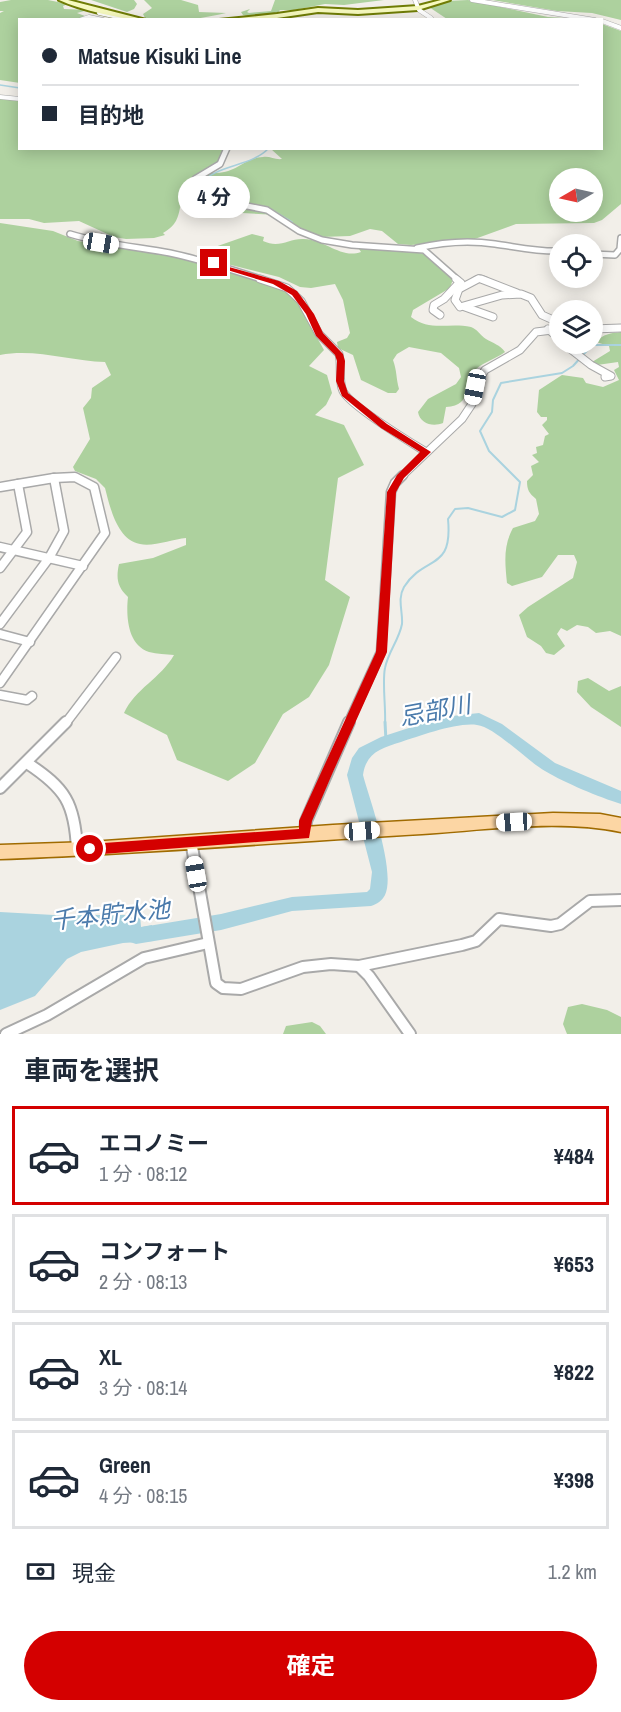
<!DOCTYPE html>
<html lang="ja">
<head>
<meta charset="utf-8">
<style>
	:root { --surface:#fff; --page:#f2f2f3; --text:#1f2937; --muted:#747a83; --line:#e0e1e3; --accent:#d40000 }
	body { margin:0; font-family:"Archivo Narrow","Noto Sans JP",sans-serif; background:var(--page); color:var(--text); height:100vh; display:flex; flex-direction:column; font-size:22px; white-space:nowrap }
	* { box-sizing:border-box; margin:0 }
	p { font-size:20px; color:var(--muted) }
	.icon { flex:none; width:33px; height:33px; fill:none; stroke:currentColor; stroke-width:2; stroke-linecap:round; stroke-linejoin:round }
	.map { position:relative; height:1034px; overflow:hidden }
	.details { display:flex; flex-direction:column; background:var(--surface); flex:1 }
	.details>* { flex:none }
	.hud { position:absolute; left:18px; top:18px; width:585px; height:132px; border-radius:0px; box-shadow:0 3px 15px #0003; display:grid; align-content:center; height:132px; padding:0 24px; background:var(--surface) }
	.needle { width:39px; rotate:261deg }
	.controls { position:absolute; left:549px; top:168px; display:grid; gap:12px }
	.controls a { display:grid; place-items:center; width:54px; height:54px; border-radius:50%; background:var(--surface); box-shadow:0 3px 15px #0003; font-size:30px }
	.end { position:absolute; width:27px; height:27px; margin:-14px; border:8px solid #d40000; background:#fff; box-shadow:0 0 0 3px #fff }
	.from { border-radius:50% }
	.bubble { position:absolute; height:42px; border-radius:21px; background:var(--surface); box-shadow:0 3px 15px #0003; font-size:20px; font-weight:700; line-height:42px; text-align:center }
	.car { position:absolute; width:18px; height:36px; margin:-18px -9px; border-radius:8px; box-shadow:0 0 4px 2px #0007; background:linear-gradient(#fff 24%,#345 0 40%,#fff 0 76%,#345 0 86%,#fff 0) }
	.hud b { display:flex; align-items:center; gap:21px; height:57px; font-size:22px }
	.hud b+b { border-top:2px solid var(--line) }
	.hud i { width:15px; height:15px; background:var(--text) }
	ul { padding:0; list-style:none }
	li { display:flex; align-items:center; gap:18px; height:99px; margin:0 12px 9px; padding:0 12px; border:3px solid var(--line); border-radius:0px }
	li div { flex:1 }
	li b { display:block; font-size:22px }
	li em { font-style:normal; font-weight:700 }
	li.on { border-color:var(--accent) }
	li>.icon { width:54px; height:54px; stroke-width:1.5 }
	h2 { padding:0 24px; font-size:27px; line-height:72px }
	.pay { display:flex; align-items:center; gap:15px; height:66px; padding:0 24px; font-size:22px }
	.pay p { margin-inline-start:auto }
	.button { display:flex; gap:12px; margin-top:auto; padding:12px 24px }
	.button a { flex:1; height:69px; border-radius:36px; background:var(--accent); color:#fff; font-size:24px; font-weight:700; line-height:69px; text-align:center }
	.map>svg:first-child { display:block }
	.forest { fill:#add19e; fill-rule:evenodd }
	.water { fill:#aad3df }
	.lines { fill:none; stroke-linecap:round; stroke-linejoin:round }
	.stream-far2 { stroke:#aad3df; stroke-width:1.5 }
	.stream-far1 { stroke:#aad3df; stroke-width:2 }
	.stream { stroke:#aad3df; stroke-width:3 }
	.river { fill:#aad3df; fill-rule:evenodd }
	.street-far4-casing { stroke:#a9a9a9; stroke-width:5 }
	.street-far3-casing { stroke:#a9a9a9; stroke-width:8 }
	.street-far2-casing { stroke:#a9a9a9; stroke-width:9 }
	.street-far1-casing { stroke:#a9a9a9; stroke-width:11 }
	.street-casing { stroke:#a9a9a9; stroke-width:14 }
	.secondary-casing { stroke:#707d05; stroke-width:4 }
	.primary-casing { stroke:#a06b00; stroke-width:3 }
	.street-far4 { stroke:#fff; stroke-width:4 }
	.street-far3 { stroke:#fff; stroke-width:5 }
	.street-far2 { stroke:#fff; stroke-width:7 }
	.street-far1 { stroke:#fff; stroke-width:8 }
	.street { stroke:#fff; stroke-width:10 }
	.secondary { fill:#f7fabf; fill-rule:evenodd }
	.primary { fill:#fcd6a4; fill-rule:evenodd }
	.route { fill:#d40000 }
	.labels { text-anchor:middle; stroke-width:4.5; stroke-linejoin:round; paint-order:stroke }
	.near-water-label { font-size:24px; font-style:italic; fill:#4a7aab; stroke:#fff }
</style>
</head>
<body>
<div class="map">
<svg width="621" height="1034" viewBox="0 0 621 1034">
	<rect width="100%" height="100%" fill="#f2efe9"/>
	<!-- forest -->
	<g class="forest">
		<path d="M11,0H48L68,4L63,6L64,9L88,10L77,13L85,16L81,19L20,20V83L0,80V13L4,11H0V2Z"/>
		<path d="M91,0H134L137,4L134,9L127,12Z"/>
		<path d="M144,0H181L198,5L199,12L226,13C201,19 172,23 145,18L143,14L152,8Z"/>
		<path d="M275,0H384L344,5L325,4L294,10H280L277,14C266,16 254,18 243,15L241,12L250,9L247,12L249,13L271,11Z"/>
		<path d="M468,0L548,17L581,19H447L429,7L447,1Z"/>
		<path d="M492,0H621V20L592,13L557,11Z"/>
		<path d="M602,24L621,31V204L602,220L594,223L516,224L472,240L411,245L398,244L382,231L370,229L350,236L321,237L309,233L277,215L224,212L215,201H201L194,197L181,203C178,218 177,225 163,233L165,235L154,238L126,239L114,237L79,221L44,223L29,219H0V98L19,100L20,148L222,149L223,156L208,172C235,177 242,158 263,157C270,156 275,160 282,159L271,149L602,148ZM560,178H592V212H560Z"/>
		<path d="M0,223L53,231L78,241L174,256L280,286L296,300L324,350L309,366L327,375L332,393L326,405L315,415L344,425L364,465L338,478L325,580L350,597L329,665L309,697L283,714L255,763L228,781L177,760L167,735L124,713C135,689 161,678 174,655C166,654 157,654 149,652C127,645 126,615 128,597C117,587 116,578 119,564L153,558L186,545V538C173,539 153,547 140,544C117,540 110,507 105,488L96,479L75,471L73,467L90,439L83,408L91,398L92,388L111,375L105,362C70,361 35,348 0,355Z"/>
		<path d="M252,234L264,237L263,241C280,249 289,238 304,239C326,240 341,259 361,252L359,249C371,246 413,249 425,255C435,260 445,271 453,279L450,288L413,310L411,317C430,332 449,322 471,327C477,329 480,335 486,339C493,343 500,345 505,352C497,358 484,362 476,369C461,384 475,405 446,407L443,423C433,427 420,424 418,412L428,399L456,384L461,377L459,368L441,353L409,347L397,354L393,360C397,371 396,378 399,389L396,393H388L361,380L353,355L338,348L337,342L347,338L350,333L343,300L335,284L311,288L300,287L279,277L223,263L212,251V248Z"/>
		<path d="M621,332V636L610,631L596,633L588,627L577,625L567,631L561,628L557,634L565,646L554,655L546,653L541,646L527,637L519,615L528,607L573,578L577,562L574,555H558L542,577L512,586L507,583C505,563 503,546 513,528L535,521L539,514L536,499C529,493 527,490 527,481L533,475L531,466L539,462L532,455L537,453L536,447L543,445L545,436L549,434L542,425L547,420V417H541L537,412L539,390L562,375L583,378L586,383L603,387L619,380L614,370L619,367L618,362L597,365L592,362L610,351L609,346L596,342C603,334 611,333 621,332Z"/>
		<path d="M588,678L609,691L621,686V727L591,707L577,692L578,681Z"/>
		<path d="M582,1004L607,1010L621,1017V1034H567L563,1024L568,1007Z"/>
		<path d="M312,1022L320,1026L326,1034H283L286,1026Z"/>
	</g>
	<!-- water -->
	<path class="water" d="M0,912L54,915H140L141,927L152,925L153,941L123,943L81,952L67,959L35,996L0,1010Z"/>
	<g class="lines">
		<!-- stream-far2 -->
		<g class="stream-far2">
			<path d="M0,85L20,88"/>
			<path d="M202,193L199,186C216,163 250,168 269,148"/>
			<path d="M217,193L232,194L240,202"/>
			<path d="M272,210L292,222"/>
		</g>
		<!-- stream-far1 -->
		<path class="stream-far1" d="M385,724C386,707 382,682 385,668C388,652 399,640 402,624C403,612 397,599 404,587C425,554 453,572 448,519L455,509L468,508L502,517L515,510L520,482L489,451L480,431L492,412L493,400L501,383L562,373L573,366L592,345H621"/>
		<!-- stream -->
		<path class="stream" d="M385,722L386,741"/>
		<!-- river -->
		<path class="river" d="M479,713L502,724L555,763L621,791V804C599,797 565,783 545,771C527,761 495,727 477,725C457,722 420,736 401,742C381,748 366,753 363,775C370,801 396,871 385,895C382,901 377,904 371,906L292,911L221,930L136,944L130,942L127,936L130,930L136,928L221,914L292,897L367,892L370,889L372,872L347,775L352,758L359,748L381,737L443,717Z"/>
		<!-- street-far4 casing -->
		<g class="street-far4-casing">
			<g id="street-far4">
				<path d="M415,0L419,10L431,18L430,20"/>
				<path d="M472,0L595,20"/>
				<path d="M101,11L99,13L132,20"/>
				<path d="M80,20L89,17L103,20"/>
				<path d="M602,21L621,28"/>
				<path d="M0,97L20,99"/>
			</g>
		</g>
		<!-- street-far3 casing -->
		<g class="street-far3-casing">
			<g id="street-far3">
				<path d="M227,148L220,164L195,179L198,194L224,196L232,203L267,210L299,231L322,240L352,245L424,250L458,280"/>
				<path d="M70,234C103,244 137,247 170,253C203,260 233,270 264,280"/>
				<path d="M417,248C443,242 469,240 495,244C517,247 538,252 560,251"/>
				<path d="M592,254L615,255L620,249L621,238"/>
				<path d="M475,280L479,278L485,280"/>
			</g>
		</g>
		<!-- street-far2 casing -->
		<g class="street-far2-casing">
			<g id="street-far2">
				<path d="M260,279L287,288L301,301L319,334L339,354C342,366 338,380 343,391C350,406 410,442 426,452"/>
				<path d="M456,279L461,283L455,300L460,307L502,295L521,294L531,298L542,315L560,323"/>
				<path d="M481,279L517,293"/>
				<path d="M461,288L478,279"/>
				<path d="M465,307L493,317"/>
				<path d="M440,315L433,310L434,305L444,299L458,284"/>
				<path d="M548,329L560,339"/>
				<path d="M592,329L621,328"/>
				<path d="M564,344L591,365L611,376L605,377"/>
				<path d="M402,476L462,419L472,404L478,381L485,370L520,350L536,332L560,329"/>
			</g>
		</g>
		<!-- street-far1 casing -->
		<g class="street-far1-casing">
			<g id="street-far1">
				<path d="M0,487L18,484L27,532L0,568"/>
				<path d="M0,547L83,566"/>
				<path d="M0,624L49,558L64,531L54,478L18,484"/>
				<path d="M0,634L30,642"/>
				<path d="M0,683L105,533L94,487L75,477L54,478"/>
				<path d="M0,695L27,700L32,696"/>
				<path d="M65,724L116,657"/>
				<path d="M348,724L381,652L391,492L395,483L403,475"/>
			</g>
		</g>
		<!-- street casing -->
		<g class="street-casing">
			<g id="street">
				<path d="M27,763C65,788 75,803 77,850"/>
				<path d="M0,788L66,722"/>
				<path d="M305,834L306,821L349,722"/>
				<path d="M191,841L216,983L223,988L241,989L303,967L331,964L359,966L462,945L476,941L499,919L551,926L560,924L590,901L621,900"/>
				<path d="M359,966L369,976L410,1034"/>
				<path d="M6,1034L47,1015L144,958L208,943"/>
			</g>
		</g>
		<!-- secondary casing -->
		<g class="secondary-casing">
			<g id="secondary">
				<path d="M59,0H68L146,20C124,20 80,10 59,0Z"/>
				<path d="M441,0H450L418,10L358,14L318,12L277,18L219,20L277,14L318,8L358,10L418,6Z"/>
			</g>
		</g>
		<!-- primary casing -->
		<g class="primary-casing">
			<path id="primary" d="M553,813L600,814L621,818V832C558,819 486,830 422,834C281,842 141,854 0,859V845L90,842L333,825Z"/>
		</g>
		<!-- street-far4 -->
		<use href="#street-far4" class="street-far4"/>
		<!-- street-far3 -->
		<use href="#street-far3" class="street-far3"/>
		<!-- street-far2 -->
		<use href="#street-far2" class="street-far2"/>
		<!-- street-far1 -->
		<use href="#street-far1" class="street-far1"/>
		<!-- street -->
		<use href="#street" class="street"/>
		<!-- secondary -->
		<use href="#secondary" class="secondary"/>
		<!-- primary -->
		<use href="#primary" class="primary"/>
	</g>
	<!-- route -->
	<path class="route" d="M211,262L279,281L297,291L314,314L323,333L343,354L345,361L344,381L348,393L387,424L431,452L404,478L396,492L387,652L333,772L312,821L309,838L90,855L84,849L90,844L299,829V821L376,652L387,492L397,475L420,452L381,428L342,396L336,381L337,361L335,355L316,336L306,314L292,295L273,284L211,265Z"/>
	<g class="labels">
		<!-- near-water labels -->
		<g class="near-water-label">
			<text transform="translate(435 711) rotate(-11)" y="8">忌部川</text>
			<text transform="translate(110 915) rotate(-6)" y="8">千本貯水池</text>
		</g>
	</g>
</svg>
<div class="controls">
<a><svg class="needle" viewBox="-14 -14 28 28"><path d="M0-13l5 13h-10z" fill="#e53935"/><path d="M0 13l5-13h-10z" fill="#747a83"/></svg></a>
<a><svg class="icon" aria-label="locate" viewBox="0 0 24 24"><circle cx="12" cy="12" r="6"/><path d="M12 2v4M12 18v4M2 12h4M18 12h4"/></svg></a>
<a><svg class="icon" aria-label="layers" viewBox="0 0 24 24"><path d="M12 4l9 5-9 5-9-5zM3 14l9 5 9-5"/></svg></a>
</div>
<i class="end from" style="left:90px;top:849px"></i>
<i class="end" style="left:214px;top:263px"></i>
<div class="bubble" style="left:178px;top:176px;width:72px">4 分</div>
<i class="car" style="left:101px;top:243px;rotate:99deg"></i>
<i class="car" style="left:475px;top:387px;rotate:191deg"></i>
<i class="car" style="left:514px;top:822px;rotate:267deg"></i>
<i class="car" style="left:362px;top:831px;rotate:86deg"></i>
<i class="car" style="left:196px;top:874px;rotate:350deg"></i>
<div class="hud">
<b><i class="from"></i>Matsue Kisuki Line</b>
<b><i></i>目的地</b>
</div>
</div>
<section class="details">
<h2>車両を選択</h2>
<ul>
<li class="on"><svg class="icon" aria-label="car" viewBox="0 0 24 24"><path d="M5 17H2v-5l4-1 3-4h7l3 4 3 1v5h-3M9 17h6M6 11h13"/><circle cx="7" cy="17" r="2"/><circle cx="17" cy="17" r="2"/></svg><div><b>エコノミー</b><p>1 分 · 08:12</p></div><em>¥484</em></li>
<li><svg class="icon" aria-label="car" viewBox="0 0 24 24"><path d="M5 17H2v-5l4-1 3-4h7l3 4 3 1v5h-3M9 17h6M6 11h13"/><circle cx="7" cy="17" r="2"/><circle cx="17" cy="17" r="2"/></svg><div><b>コンフォート</b><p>2 分 · 08:13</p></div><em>¥653</em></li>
<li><svg class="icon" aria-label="car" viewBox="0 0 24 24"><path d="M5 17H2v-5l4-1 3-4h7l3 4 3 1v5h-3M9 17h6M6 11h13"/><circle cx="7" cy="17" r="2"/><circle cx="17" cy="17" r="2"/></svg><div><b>XL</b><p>3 分 · 08:14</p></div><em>¥822</em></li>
<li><svg class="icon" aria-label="car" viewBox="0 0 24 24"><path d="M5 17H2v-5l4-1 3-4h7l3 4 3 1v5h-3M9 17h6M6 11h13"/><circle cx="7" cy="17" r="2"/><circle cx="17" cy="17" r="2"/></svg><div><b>Green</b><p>4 分 · 08:15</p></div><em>¥398</em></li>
</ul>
<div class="pay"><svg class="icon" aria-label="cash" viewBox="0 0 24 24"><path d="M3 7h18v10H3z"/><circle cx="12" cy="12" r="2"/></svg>現金<p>1.2 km</p></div>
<div class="button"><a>確定</a></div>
</section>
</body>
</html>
